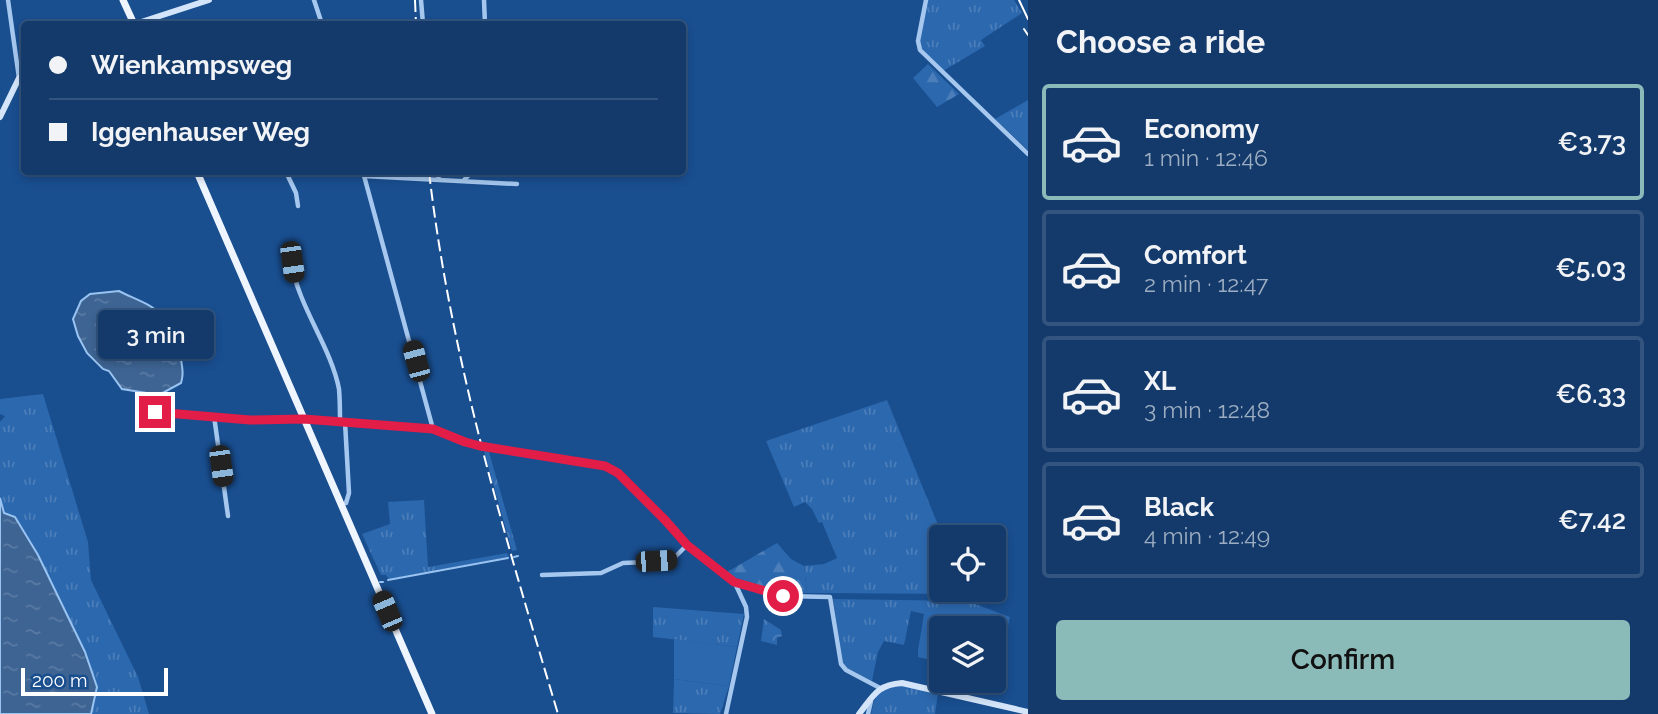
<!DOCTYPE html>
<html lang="en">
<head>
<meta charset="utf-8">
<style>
	:root { --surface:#133a6b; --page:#1c4171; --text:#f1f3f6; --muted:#9dadc1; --line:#32547e; --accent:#8bbbb9 }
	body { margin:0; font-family:Raleway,sans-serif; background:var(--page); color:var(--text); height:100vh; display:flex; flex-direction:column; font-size:26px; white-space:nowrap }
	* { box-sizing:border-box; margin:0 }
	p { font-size:23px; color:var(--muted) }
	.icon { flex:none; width:38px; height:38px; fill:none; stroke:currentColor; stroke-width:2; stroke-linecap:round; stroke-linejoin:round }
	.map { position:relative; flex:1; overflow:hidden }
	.sheet { display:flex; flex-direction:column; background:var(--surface); width:630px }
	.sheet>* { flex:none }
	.top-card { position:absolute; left:21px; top:21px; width:665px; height:154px; border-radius:7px; box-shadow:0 4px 10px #0003,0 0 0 2px var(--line); display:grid; align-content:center; height:154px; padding:0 28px; background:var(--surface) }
	.controls { position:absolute; left:929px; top:525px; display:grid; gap:14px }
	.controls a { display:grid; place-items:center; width:77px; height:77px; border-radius:7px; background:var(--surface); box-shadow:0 4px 10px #0003,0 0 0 2px var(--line); font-size:35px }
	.scale { position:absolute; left:21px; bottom:18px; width:147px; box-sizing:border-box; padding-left:7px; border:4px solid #fff; border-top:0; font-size:19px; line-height:24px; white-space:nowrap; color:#fff; -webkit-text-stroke:5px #194e8f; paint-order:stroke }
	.end { position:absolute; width:32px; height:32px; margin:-16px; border:9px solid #e11d48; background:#fff; box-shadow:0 0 0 4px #fff }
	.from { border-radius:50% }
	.bubble { position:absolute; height:49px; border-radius:7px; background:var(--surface); box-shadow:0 4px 10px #0003,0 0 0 2px var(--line); font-size:23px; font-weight:600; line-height:49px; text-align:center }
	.car { position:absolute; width:21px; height:42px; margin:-21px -10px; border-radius:9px; box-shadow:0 0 5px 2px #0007; background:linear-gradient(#222 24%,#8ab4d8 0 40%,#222 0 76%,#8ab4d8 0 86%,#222 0) }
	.top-card b { display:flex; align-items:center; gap:24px; height:66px; font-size:26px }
	.top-card b+b { border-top:2px solid var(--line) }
	.top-card i { width:18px; height:18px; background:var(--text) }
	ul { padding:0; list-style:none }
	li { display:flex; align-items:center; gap:21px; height:116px; margin:0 14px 10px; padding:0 14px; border:4px solid var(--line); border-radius:7px }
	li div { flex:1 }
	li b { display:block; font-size:26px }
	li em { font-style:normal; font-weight:600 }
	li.selected { border-color:var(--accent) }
	li>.icon { width:63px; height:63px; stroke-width:1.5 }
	h2 { padding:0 28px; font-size:32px; line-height:84px }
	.cta { display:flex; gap:14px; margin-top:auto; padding:14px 28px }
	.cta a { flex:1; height:80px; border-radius:7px; background:var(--accent); color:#111; font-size:28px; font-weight:600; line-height:80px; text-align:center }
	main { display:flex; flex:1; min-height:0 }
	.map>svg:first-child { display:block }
	.grass { fill:url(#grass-tufts) }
	.forest { fill:url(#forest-firs) }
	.park { fill:url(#park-crowns) }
	.pitch { fill:#2c68ae }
	.water { fill:url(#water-ripples); stroke:#99c3f1; stroke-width:2 }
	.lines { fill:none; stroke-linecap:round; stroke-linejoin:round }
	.stream { stroke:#99c3f1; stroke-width:2 }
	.street { stroke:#a6c8ef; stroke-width:4.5 }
	.secondary { stroke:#d4e5fa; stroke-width:6 }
	.primary { stroke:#eef5ff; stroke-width:7 }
	.tram { stroke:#fff; stroke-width:2 }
	.rail { stroke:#fff; stroke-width:2; stroke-dasharray:12 5; stroke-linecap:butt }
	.route { stroke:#e11d48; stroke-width:9 }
</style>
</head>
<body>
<main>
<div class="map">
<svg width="1028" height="714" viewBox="0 0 1028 714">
	<defs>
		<pattern id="grass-tufts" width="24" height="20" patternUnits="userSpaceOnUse" patternTransform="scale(1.75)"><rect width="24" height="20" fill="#2c68ae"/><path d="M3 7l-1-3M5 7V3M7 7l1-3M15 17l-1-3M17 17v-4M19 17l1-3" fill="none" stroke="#4c7fba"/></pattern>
		<pattern id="forest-firs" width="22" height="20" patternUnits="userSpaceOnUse" patternTransform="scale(1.75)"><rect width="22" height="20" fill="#2c68ae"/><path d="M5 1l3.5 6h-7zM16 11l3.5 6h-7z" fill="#4c7fba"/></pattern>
		<pattern id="park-crowns" width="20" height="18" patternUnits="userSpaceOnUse" patternTransform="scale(1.75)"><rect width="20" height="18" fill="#2c68ae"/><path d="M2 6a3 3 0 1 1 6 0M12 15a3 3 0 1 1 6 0" fill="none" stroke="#4c7fba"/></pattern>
		<pattern id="water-ripples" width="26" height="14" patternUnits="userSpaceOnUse" patternTransform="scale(1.75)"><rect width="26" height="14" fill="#3d6493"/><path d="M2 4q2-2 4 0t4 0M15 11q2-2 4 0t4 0" fill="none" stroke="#5a7ba3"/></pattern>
	</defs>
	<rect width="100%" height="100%" fill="#194e8f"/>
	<!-- grass -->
	<g class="grass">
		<path d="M928,0H1014L1022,13L981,40L985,46L943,71L921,49L920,42Z"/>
		<path d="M1028,100V150L995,119Z"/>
		<path d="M43,394L88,542L91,580L138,677L149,714H91L97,687L80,640L38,555L15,517L4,513L0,498V422L5,416L0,414V399Z"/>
		<path d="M887,400L943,537L942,590H965L966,594L807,593L804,566L824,564L837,558L822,522L819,523L812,509L805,502L794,507L766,441Z"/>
		<path d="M484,451L489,452L517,550L512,551Z"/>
		<path d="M424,500L428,567L507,553L509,557L389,579L386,575H381L362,534L390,524L388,502Z"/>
		<path d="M833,599L967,601L1010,617L1003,647L994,646V628H942L941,651L937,650L935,661L918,657V650L924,614L911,611L904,645L884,641L878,652L872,681L847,668L843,663Z"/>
		<path d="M653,607L744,614L737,647L653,637Z"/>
		<path d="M674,679L729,686L720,714L673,713Z"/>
		<path d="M902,685L938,693L935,714H871L874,701L880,690Z"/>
	</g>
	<!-- forest -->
	<g class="forest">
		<path d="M928,64L959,94L937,107L913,78Z"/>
		<path d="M777,543L791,559L804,566L807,593L785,594L733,577L727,572Z"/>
	</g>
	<!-- park -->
	<path class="park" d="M764,619L781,630L782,636L777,638V645L761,641Z"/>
	<!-- pitch -->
	<path class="pitch" d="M674,639L737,647L729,686L674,679Z"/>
	<!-- water -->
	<g class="water">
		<path d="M119,291C134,299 153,304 163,317C167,321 168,328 172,332C182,342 182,341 181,356C181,368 185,370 181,383L159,395L122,389L109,371L103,369L87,353L78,336L73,319L81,301L90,294Z"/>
		<path d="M0,498L4,513L15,517L38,555L85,652L97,687L91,714H0Z"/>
	</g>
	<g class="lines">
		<!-- stream -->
		<g class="stream">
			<path d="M514,557L518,556"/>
			<path d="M388,580L508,558"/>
			<path d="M380,582H383"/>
		</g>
		<!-- street -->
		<g class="street">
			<path d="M8,0L19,78"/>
			<path d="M314,0L322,24"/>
			<path d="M421,0L423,24"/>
			<path d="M484,0L485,24"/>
			<path d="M926,0L918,41L920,50L1028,154"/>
			<path d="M286,172L296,193L298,206"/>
			<path d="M363,172L433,429"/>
			<path d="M364,176L517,184"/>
			<path d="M438,179L440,172"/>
			<path d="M464,180L472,172"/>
			<path d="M291,262C299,308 331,347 339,389C340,400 340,411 340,422"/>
			<path d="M155,412L250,420L304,419L433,429L480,446L605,466L618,473L687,545L734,581L746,607L747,617L726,714"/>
			<path d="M214,416L228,516"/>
			<path d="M345,422L349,493L346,503"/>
			<path d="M542,575L601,573L623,563L671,561L687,545"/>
			<path d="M735,582L783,596L830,597L841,664L846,670L880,688"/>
			<path d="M868,714L871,701"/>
		</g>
		<!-- secondary -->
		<g class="secondary">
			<path d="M135,24L209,0"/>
			<path d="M0,117L19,78L24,74"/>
			<path d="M859,714C874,695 877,685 902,683L1028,712"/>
		</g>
		<!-- primary -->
		<g class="primary">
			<path d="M123,0L134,24"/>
			<path d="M197,172L432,714"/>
		</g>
		<!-- tram -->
		<g class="tram">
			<path d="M1019,0L1028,19"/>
			<path d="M1024,29L1028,35"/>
		</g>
		<!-- rail -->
		<g class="rail">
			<path d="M415,0L416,24"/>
			<path d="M429,172C451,360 504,533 558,714"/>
		</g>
	</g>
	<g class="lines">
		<!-- route -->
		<path class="route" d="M155,412L250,420L304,419L433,429L465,442L480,446L605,466L618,473L665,520L687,545L734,582L783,596"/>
	</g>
</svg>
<div class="controls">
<a><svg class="icon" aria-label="locate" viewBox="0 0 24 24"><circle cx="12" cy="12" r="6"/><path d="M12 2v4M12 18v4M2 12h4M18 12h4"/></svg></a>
<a><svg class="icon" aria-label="layers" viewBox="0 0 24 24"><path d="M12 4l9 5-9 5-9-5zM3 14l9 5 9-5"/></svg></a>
</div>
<div class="scale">200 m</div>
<i class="end from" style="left:783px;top:596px"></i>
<i class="end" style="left:155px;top:412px"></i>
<div class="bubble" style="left:98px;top:310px;width:116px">3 min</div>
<i class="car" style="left:292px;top:262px;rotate:172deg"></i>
<i class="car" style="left:416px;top:361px;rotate:345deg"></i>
<i class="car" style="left:221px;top:466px;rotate:172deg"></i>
<i class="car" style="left:656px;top:561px;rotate:87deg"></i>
<i class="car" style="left:387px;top:611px;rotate:337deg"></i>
<div class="top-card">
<b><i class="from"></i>Wienkampsweg</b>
<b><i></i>Iggenhauser Weg</b>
</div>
</div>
<section class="sheet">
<h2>Choose a ride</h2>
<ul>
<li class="selected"><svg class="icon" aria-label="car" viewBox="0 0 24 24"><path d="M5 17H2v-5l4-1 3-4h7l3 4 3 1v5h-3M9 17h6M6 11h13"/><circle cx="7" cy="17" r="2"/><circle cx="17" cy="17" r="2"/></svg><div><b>Economy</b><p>1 min · 12:46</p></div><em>€3.73</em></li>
<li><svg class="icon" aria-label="car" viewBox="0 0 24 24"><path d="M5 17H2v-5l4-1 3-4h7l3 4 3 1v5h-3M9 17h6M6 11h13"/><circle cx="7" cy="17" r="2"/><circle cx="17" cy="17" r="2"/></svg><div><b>Comfort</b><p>2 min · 12:47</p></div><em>€5.03</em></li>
<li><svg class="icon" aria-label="car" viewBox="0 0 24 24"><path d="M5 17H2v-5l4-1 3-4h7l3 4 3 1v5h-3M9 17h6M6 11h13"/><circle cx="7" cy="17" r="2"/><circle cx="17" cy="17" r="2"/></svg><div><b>XL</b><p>3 min · 12:48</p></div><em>€6.33</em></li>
<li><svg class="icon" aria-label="car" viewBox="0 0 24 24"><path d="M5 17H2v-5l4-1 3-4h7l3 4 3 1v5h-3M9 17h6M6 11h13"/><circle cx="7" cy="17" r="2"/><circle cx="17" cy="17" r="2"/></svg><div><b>Black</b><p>4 min · 12:49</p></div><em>€7.42</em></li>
</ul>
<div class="cta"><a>Confirm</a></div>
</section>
</main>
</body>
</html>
